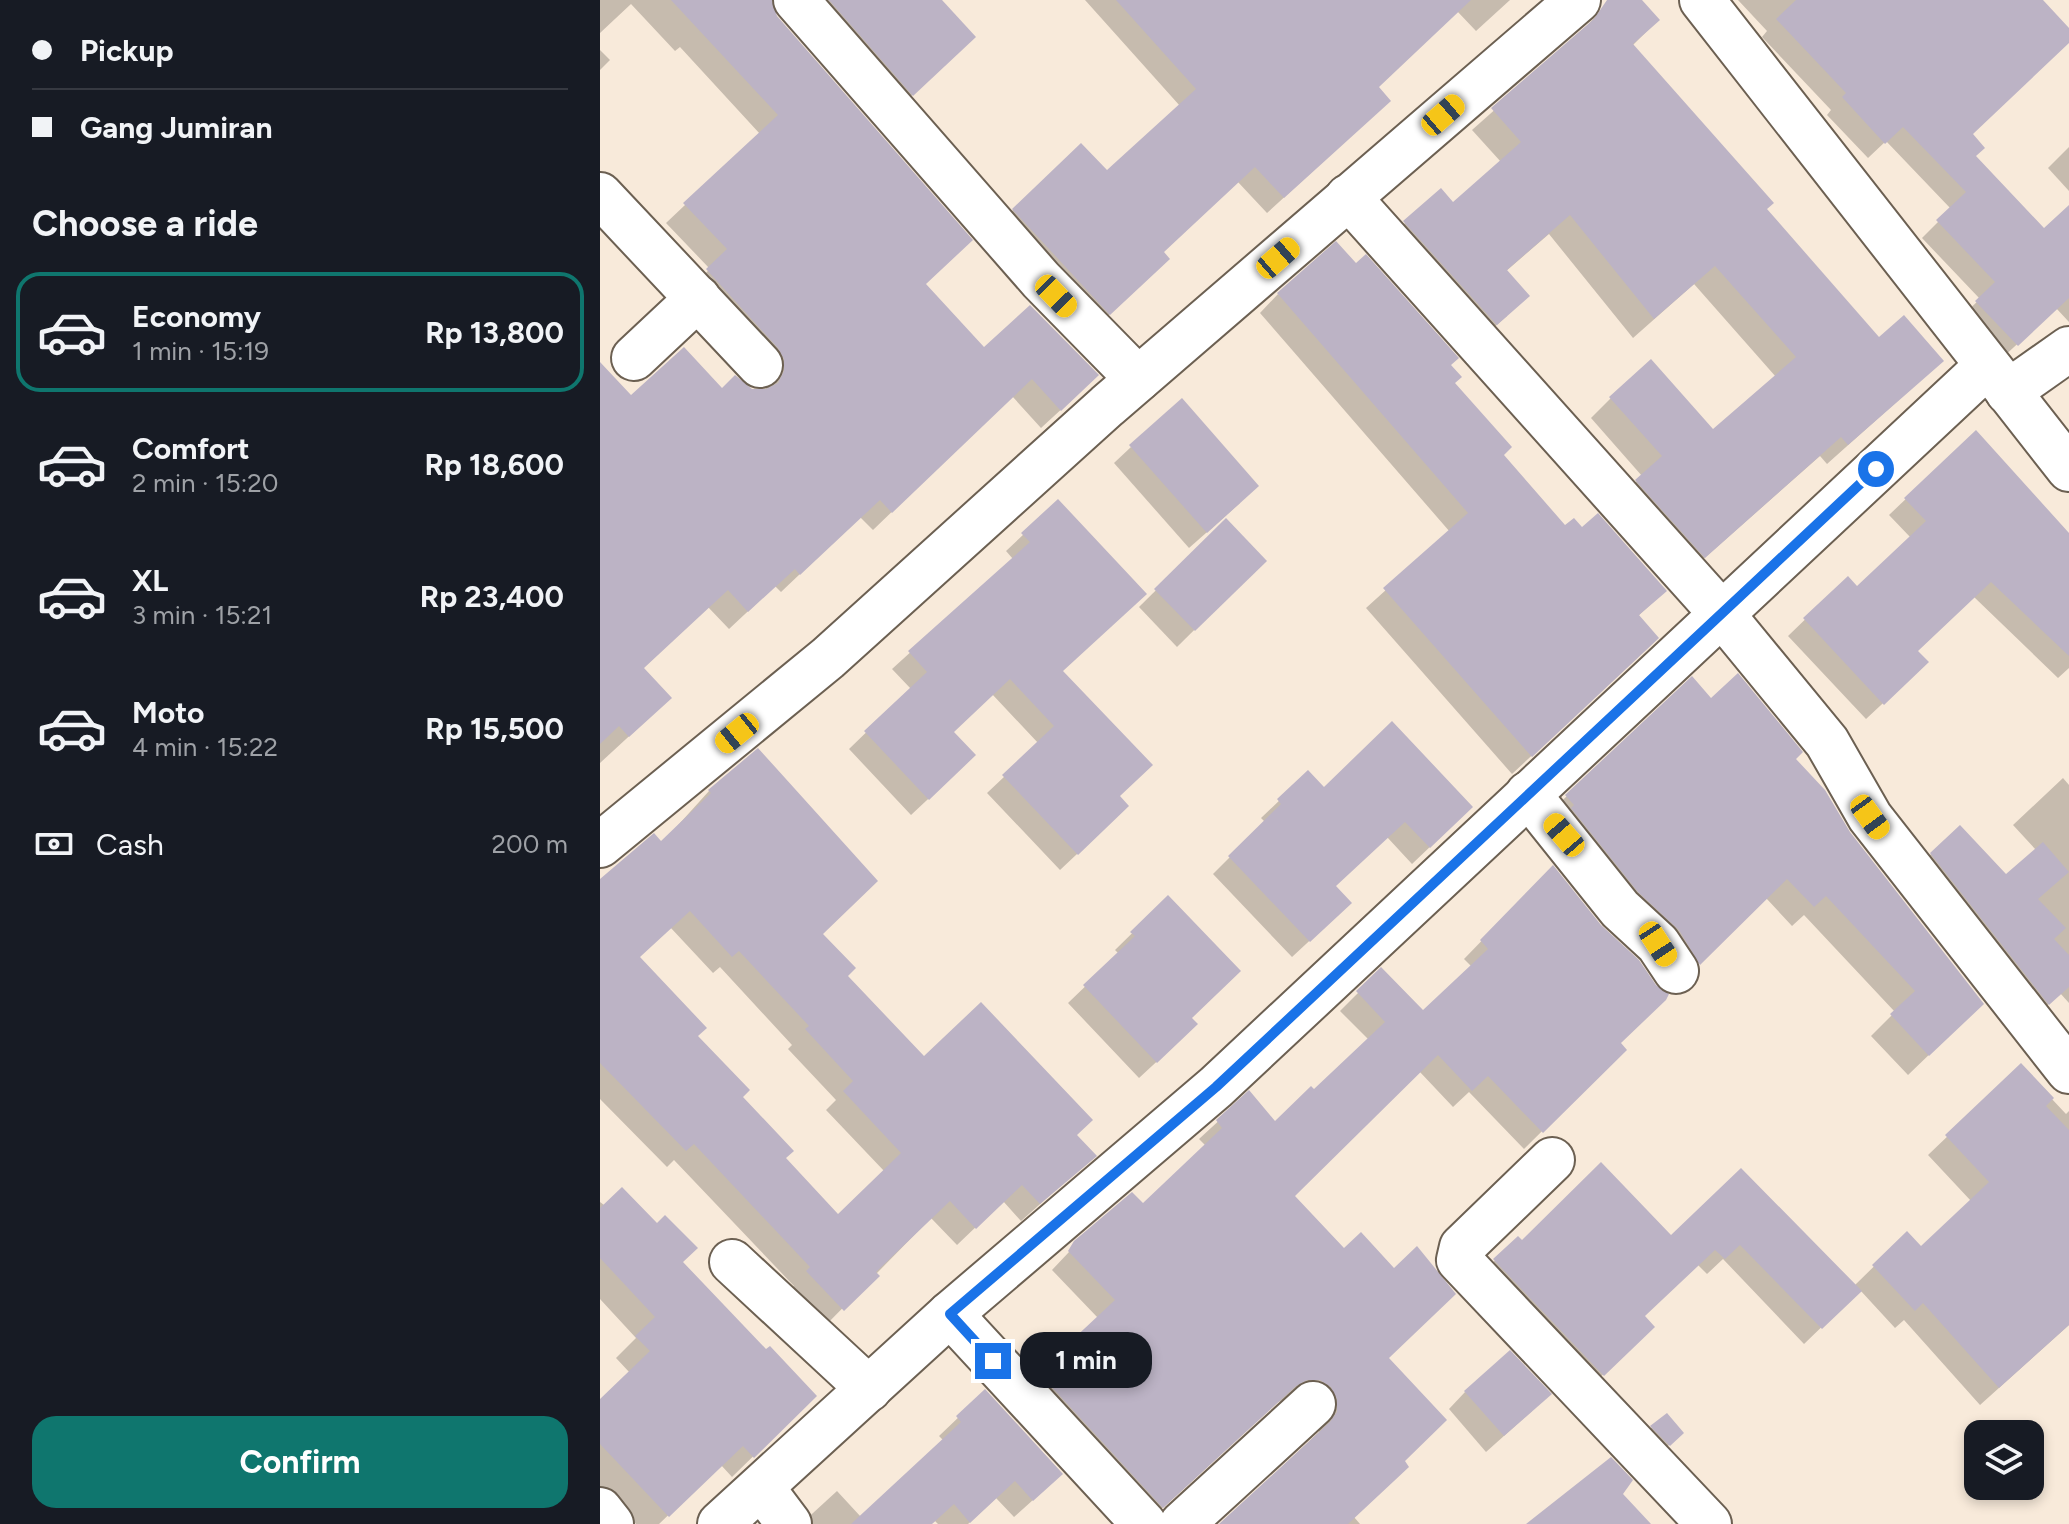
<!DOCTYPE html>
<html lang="en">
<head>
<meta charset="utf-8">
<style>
	:root { --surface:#171b24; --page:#242831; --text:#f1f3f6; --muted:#9ea1a6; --line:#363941; --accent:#0f766e }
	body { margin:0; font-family:Figtree,sans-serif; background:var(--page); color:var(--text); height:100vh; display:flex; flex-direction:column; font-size:30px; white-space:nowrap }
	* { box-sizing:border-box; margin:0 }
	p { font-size:26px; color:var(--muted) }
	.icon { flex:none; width:44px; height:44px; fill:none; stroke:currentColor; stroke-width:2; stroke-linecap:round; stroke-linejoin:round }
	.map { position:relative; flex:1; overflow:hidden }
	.sheet { display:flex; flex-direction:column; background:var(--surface); width:600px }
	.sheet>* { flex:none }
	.banner { display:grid; align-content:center; height:176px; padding:0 32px; background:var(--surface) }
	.buttons { position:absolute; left:1364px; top:1420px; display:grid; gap:16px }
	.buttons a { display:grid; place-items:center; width:80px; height:80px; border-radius:16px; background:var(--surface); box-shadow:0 4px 12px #0003; font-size:40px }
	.end { position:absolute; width:36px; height:36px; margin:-18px; border:10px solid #1a73e8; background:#fff; box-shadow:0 0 0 4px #fff }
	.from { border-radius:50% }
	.bubble { position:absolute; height:56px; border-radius:24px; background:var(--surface); box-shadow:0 4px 12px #0003; font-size:26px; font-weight:700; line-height:56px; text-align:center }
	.car { position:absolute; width:24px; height:48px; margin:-24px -12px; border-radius:10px; box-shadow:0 0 6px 2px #0007; background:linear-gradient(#f5c518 24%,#345 0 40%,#f5c518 0 76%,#345 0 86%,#f5c518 0) }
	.banner b { display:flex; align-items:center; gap:28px; height:76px; font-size:30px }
	.banner b+b { border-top:2px solid var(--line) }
	.banner i { width:20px; height:20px; background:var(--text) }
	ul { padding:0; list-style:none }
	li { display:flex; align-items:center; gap:24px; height:120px; margin:0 16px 12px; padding:0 16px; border:4px solid transparent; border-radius:24px }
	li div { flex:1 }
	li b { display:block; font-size:30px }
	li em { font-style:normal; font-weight:700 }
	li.current { border-color:var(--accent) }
	li>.icon { width:72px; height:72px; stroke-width:1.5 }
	h2 { padding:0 32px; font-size:36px; line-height:96px }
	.pay { display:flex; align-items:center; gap:20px; height:88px; padding:0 32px; font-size:30px }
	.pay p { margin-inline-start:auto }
	.cta { display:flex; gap:16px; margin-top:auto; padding:16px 32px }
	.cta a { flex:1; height:92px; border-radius:24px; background:var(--accent); color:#fff; font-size:32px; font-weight:700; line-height:92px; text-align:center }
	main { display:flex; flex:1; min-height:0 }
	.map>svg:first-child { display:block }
	.shadow { fill:#0003; fill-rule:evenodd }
	.building { fill:#bcb3c5; fill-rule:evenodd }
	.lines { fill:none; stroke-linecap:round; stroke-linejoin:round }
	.minor-casing { stroke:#6c6052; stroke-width:48 }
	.minor { stroke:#fff; stroke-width:44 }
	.route { stroke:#1a73e8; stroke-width:10 }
</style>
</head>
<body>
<main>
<section class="sheet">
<div class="banner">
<b><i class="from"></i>Pickup</b>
<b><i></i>Gang Jumiran</b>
</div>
<h2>Choose a ride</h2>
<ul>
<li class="current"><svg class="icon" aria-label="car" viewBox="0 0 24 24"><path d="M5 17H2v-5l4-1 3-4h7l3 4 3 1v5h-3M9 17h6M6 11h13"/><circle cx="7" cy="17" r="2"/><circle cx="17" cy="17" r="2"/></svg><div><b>Economy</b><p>1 min · 15:19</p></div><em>Rp 13,800</em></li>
<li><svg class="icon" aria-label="car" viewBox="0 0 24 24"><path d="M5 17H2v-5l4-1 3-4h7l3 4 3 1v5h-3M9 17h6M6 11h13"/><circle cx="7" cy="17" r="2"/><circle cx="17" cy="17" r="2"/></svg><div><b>Comfort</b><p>2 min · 15:20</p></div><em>Rp 18,600</em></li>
<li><svg class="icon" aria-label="car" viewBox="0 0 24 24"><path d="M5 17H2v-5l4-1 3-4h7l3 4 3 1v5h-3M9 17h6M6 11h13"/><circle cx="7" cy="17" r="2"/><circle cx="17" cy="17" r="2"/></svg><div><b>XL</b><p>3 min · 15:21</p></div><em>Rp 23,400</em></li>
<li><svg class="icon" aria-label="car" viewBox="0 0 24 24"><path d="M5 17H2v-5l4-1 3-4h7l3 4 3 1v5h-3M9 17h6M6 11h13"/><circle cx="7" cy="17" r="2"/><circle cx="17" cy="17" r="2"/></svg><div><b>Moto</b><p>4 min · 15:22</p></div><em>Rp 15,500</em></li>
</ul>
<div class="pay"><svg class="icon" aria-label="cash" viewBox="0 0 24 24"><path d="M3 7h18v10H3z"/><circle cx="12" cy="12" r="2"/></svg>Cash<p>200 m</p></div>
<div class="cta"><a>Confirm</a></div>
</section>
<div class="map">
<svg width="1469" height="1524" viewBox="0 0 1469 1524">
	<rect width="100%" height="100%" fill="#f8eada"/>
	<!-- shadow -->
	<g class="shadow">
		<path d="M0,0H157L324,284L384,350L478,394L441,428L412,396L273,530L260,517L181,592L175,586L129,629L108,607L42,669L51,716L0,763V365L31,398L122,390L166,391V378L89,289L110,269L66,223L160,134L80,47L75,51L31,4L0,33Z"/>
		<path d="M197,0H340L357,53L295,111Z"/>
		<path d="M485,0H910L876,31L857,11L776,87L772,117L667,213L637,181L561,253L551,275L493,330L397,226L413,210L506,173L580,106Z"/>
		<path d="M1010,0H1040L1058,20L1032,46L1164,209L1279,340L1321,380L1227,464L1220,456L1084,576L1017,501L1042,476L991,418L1011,398L1113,432L1176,377L1094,284L1033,338L949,234L905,272L907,316L875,344L785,243L805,223L853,205L901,162L872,130L978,36Z"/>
		<path d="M1138,0H1442L1469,30V41L1370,135L1374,156L1444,231L1469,208V322L1456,308L1400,360L1360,318L1380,299L1322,238L1351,209L1286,141L1268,158L1227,115L1231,110L1162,37L1167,31Z"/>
		<path d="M0,50L10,60L0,70Z"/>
		<path d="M1469,147V191L1448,168Z"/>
		<path d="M678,294L849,365L853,383L901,455L965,528L1065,591L1037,617L1038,657L912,774L766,608L850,532L660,313Z"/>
		<path d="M1375,433L1469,535V668L1458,678L1374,597L1316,652L1310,678L1266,719L1188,636L1247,579L1257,589L1311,538L1289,515Z"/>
		<path d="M531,447L640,503L589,548L514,463Z"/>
		<path d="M458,502L461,672L510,823L460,870L387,793L439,744L392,694L351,732L357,772L311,815L249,749L311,689L292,669L413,559L406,551Z"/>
		<path d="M626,521L664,561L577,647L539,607Z"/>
		<path d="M1111,701L1194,759L1361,1024L1308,1075L1271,1036L1295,1012L1204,915L1192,926L1166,898L1078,983L946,816L967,796Z"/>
		<path d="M158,750L221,934L245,976L323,1059L475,1135L494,1156L421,1221L403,1201L357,1245L331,1218L224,1327L190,1290L194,1286L74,1160L67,1167L0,1099V883L61,844L109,791ZM70,927L113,973L120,967L192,1045L188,1049L236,1100L226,1110L285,1172L238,1216L184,1158L38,958Z"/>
		<path d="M708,773L724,790L854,824L812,864L787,837L734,886L733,919L692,957L613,874L665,822L661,818Z"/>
		<path d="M1463,778L1469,785V1003L1460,993L1430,1022L1313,873L1331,854L1406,877L1436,850L1413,825Z"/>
		<path d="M952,868L1018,1043L1024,1050L924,1149L869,1092L853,1107L819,1071L693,1196L786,1358L802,1462L754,1517L760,1524H622L719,1432L720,1418L689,1397L676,1403L545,1524L422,1391L498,1318L452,1270L469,1252L543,1206L606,1146L599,1139L649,1093L675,1124L714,1092L769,1040L740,1011L781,970L823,1013L872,967L864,959Z"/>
		<path d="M568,898L590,1018L579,1041L539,1078L468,1003L519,954L515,950Z"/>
		<path d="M1421,1066L1466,1114L1469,1111V1325L1380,1405L1304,1320L1295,1328L1260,1290L1204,1344L1123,1259L1107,1274L1098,1265L1042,1316L1052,1327L986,1391L878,1277L918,1238L922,1242L1071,1238L1141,1171L1254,1286L1307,1234L1321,1249L1371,1201L1328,1155Z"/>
		<path d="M0,1202L81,1262L166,1352L215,1396L132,1477L121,1465L59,1524H36L30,1517L0,1520V1402L30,1373L16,1358L36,1338L0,1299Z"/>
		<path d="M385,1392L443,1491L414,1517L396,1498L368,1524H338L335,1521L331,1524H201L237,1491L261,1517L344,1441L339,1436Z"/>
		<path d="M865,1392L932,1411L886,1452L849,1409Z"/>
		<path d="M1052,1427L1081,1433L1061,1453L1044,1435Z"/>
	</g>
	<!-- building -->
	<g class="building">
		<path d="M71,0H172L177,16L373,240L326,284L384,347L430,305L499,375L461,411L432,379L292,513L280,500L200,575L195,569L148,612L128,590L44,668L72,698L29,737L19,726L0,744V362L31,395L84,347L122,388L135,375L152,389H166L178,383L184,371V359L178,348L106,269L127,249L83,203L178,115Z"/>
		<path d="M229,0H342L376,37L313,96Z"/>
		<path d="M516,0H871L779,87L791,101L684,198L655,167L564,252L570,259L510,315L412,209L481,143L507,170L596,89Z"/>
		<path d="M1007,0H1042L1060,20L1033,44L1174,203L1167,209L1279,337L1304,315L1344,361L1248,445L1241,437L1105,558L1035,480L1062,456L1009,397L1051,359L1113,429L1196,357L1115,266L1054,319L970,215L907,270L930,296L897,325L803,221L841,188L853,202L921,142L891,108L994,19Z"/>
		<path d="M1196,0H1443L1469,28V43L1373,134L1385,148L1376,156L1444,228L1469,205V298L1418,346L1375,301L1395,282L1336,220L1366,192L1303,127L1285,144L1242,97L1246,93L1176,19Z"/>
		<path d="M736,241L756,263L766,254L859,358L851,365L862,377L855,383L912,447L904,455L965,525L974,518L982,527L998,513L1067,591L1039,615L1059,638L932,757L783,588L868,513L677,293Z"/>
		<path d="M582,398L659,486L607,533L529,445Z"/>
		<path d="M1376,430L1469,533V656L1391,582L1318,651L1329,662L1284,705L1203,618L1248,576L1257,586L1326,521L1304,498Z"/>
		<path d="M458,499L547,594L463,671L553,765L520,796L529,806L478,855L402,775L454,726L410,679L354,732L376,755L329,800L264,731L327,672L308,651L430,542L421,533Z"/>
		<path d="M626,518L667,561L595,631L554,589Z"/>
		<path d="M1138,673L1203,752L1196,759L1225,790L1250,832L1384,1004L1329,1056L1290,1014L1315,991L1226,896L1214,907L1187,879L1100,965L1079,930L1038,892L971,808L974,805L965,795L1092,676L1111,698Z"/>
		<path d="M792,721L873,807L830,848L805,822L736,886L752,903L710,942L628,856L681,804L677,799L708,770L724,787Z"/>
		<path d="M158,748L278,881L223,934L256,968L248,976L324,1056L381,1002L493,1120L477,1135L497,1156L440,1204L422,1185L376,1229L350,1201L276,1272L280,1276L244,1311L206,1271L210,1267L94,1144L86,1151L0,1063V879L54,833L61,841L111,793L108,790ZM90,911L132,957L139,951L209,1026L205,1029L253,1081L243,1091L301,1153L238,1214L186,1158L194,1151L143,1097L150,1090L98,1036L107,1028L40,957Z"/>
		<path d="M1360,825L1406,874L1443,842L1469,872L1438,899L1466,928L1454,939L1469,955V987L1449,1005L1330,853Z"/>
		<path d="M953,865L1001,925L1039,960L1056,985L1069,994L1066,1000L1021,1043L1027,1050L943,1133L888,1076L872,1091L838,1055L695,1196L744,1248L761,1232L794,1268L817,1246L856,1294L789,1358L847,1420L805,1461L809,1467L748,1524H619L730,1422L737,1412V1399L731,1387L720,1380H707L696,1386L563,1508L438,1372L515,1300L468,1251L474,1241L532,1192L543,1203L622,1128L616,1120L649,1090L675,1121L711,1086L714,1089L785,1022L756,991L781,967L823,1010L888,949L880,940Z"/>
		<path d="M568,895L641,971L592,1018L598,1024L557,1063L483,985L535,936L530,932Z"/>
		<path d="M1421,1063L1454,1098L1446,1106L1469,1130V1325L1399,1388L1323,1303L1315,1311L1272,1265L1307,1231L1321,1246L1389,1182L1345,1135Z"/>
		<path d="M1001,1162L1071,1235L1141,1168L1262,1291L1222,1329L1140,1245L1125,1259L1115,1250L1045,1316L1055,1327L1004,1376L893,1259L918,1236L922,1240Z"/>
		<path d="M22,1187L57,1223L65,1215L98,1248L83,1262L166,1349L170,1346L217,1396L154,1458L143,1446L69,1517L0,1444V1399L50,1351L35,1336L55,1317L0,1258V1208Z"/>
		<path d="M910,1350L952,1394L904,1436L864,1391Z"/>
		<path d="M385,1389L463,1474L433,1501L415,1481L370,1523L354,1504L332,1524H251L361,1422L356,1416Z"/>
		<path d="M1067,1413L1084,1433L1070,1446L1050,1426Z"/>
		<path d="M1011,1457L1033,1480L1023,1494L1051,1524H926Z"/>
	</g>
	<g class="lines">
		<!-- minor casing -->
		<g class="minor-casing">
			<g id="minor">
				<path d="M196,0L441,280L538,379"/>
				<path d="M1102,0L1469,469"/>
				<path d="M0,195L160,365"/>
				<path d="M748,197L1121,613L1227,742L1270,817L1469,1071"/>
				<path d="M34,358L98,298"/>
				<path d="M1408,392L1469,349"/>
				<path d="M928,794L1020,909L1058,944L1076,971"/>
				<path d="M0,845L228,658L507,406L978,0"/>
				<path d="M952,1160L862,1247L859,1260L1109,1524"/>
				<path d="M132,1262L269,1389"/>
				<path d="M350,1314L544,1524"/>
				<path d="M162,1488L189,1524"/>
				<path d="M0,1510L11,1524"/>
				<path d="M120,1524L350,1314L616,1087L1387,366"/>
				<path d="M582,1524L713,1404"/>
			</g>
		</g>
		<!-- minor -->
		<use href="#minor" class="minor"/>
	</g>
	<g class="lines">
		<!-- route -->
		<path class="route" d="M393,1361L350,1314L616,1087L1276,469"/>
	</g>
</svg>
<div class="buttons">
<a><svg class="icon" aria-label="layers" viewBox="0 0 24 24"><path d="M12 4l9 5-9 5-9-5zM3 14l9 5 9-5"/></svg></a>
</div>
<i class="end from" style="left:1276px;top:469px"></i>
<i class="end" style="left:393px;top:1361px"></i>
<div class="bubble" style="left:420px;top:1332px;width:132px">1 min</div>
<i class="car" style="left:843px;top:115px;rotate:49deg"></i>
<i class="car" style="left:678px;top:258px;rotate:49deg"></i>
<i class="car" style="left:456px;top:296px;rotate:136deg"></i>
<i class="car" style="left:137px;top:733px;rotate:231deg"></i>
<i class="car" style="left:1270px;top:817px;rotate:144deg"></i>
<i class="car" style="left:964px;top:835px;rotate:319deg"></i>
<i class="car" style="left:1058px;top:944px;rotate:147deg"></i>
</div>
</main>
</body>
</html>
